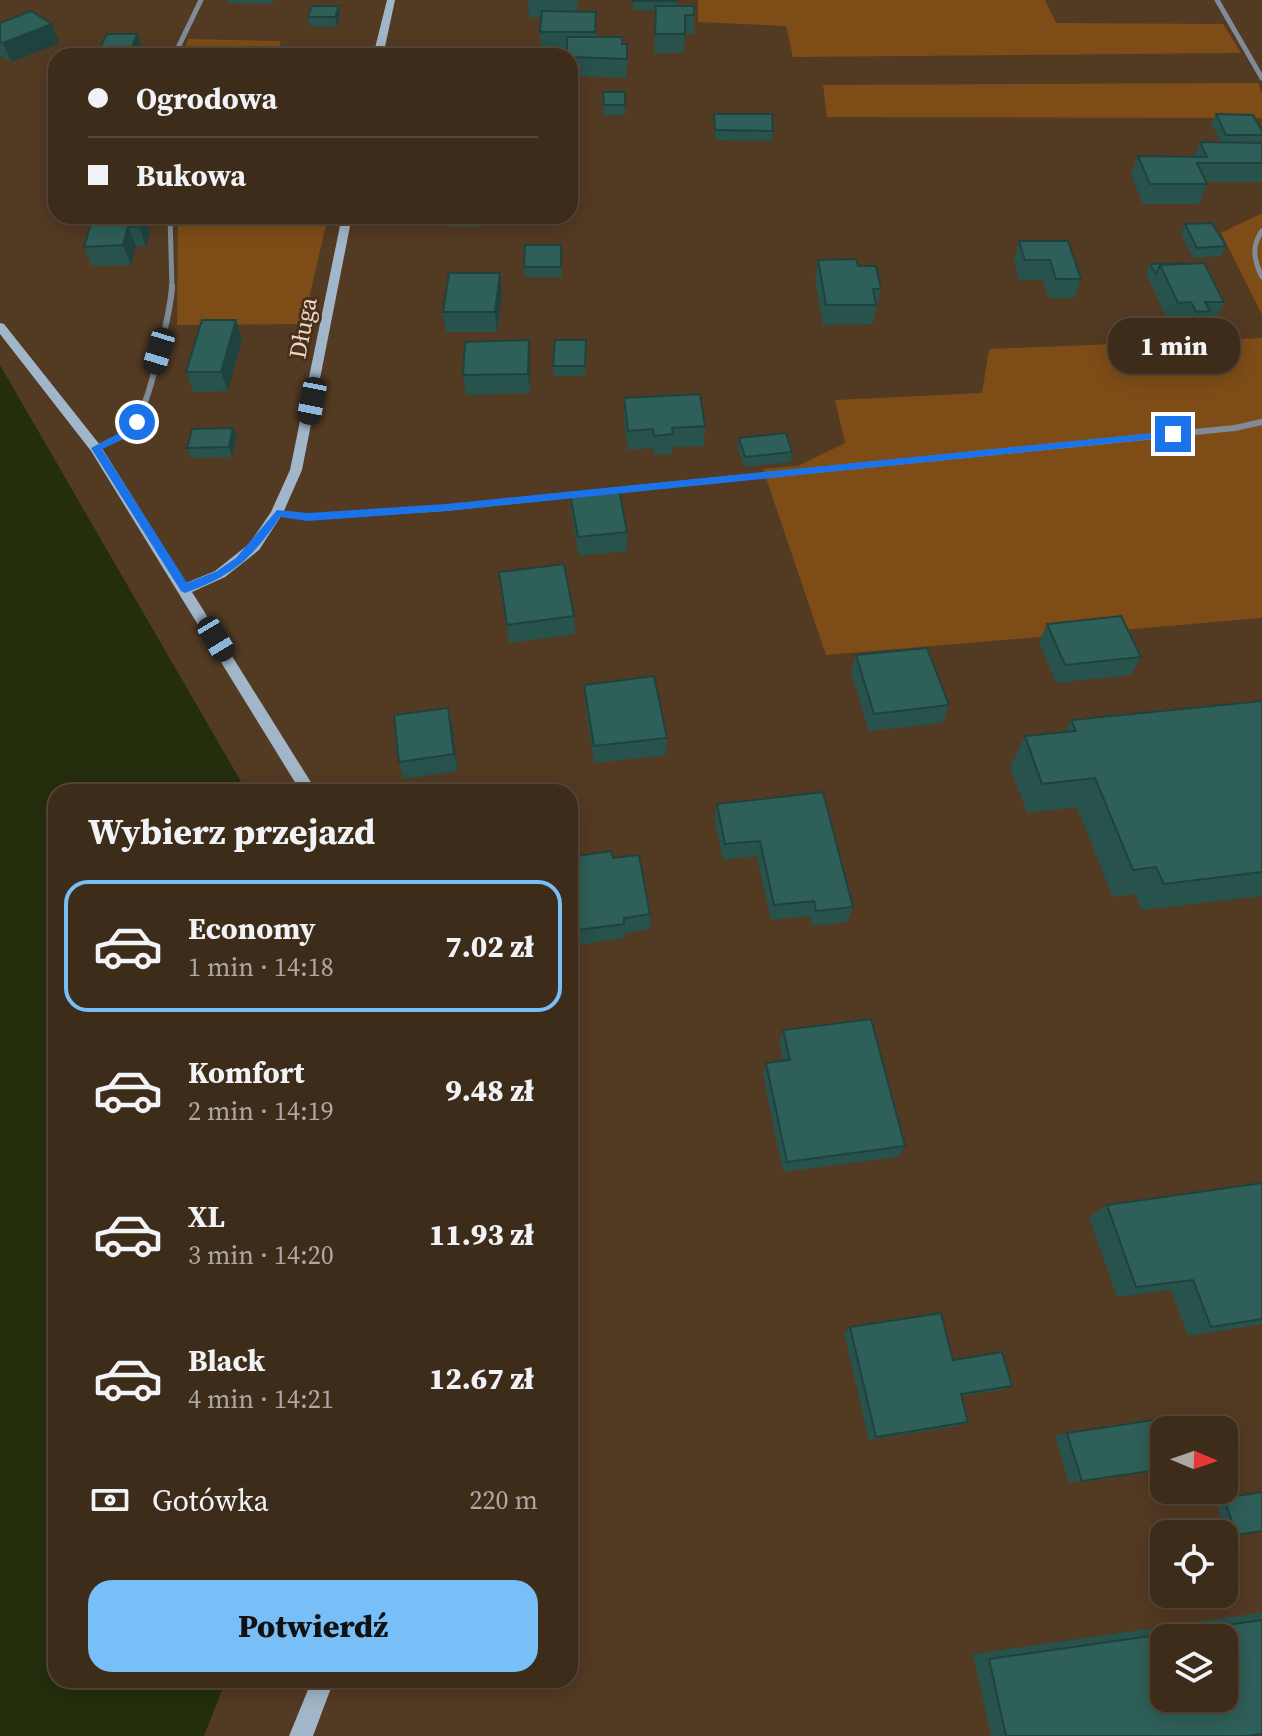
<!DOCTYPE html>
<html lang="pl">
<head>
<meta charset="utf-8">
<style>
	:root { --surface:#3e2c1a; --page:#453423; --text:#f1f3f6; --muted:#ada7a2; --line:#574839; --accent:#78bff7 }
	body { margin:0; font-family:"Source Serif 4",serif; background:var(--page); color:var(--text); height:100vh; display:flex; flex-direction:column; font-size:30px; white-space:nowrap }
	* { box-sizing:border-box; margin:0 }
	p { font-size:26px; color:var(--muted) }
	.icon { flex:none; width:44px; height:44px; fill:none; stroke:currentColor; stroke-width:2; stroke-linecap:round; stroke-linejoin:round }
	.map { position:relative; flex:1; overflow:hidden }
	.side { position:absolute; left:48px; top:784px; width:530px; height:904px; display:flex; flex-direction:column; background:var(--surface); border-radius:24px; box-shadow:0 4px 20px #0003,0 0 0 2px var(--line) }
	.side>* { flex:none }
	.hud { position:absolute; left:48px; top:48px; width:530px; height:176px; border-radius:24px; box-shadow:0 4px 20px #0003,0 0 0 2px var(--line); display:grid; align-content:center; height:176px; padding:0 40px; background:var(--surface) }
	.needle { width:52px; rotate:92deg }
	.tools { position:absolute; left:1150px; top:1416px; display:grid; gap:16px }
	.tools a { display:grid; place-items:center; width:88px; height:88px; border-radius:16px; background:var(--surface); box-shadow:0 4px 20px #0003,0 0 0 2px var(--line); font-size:40px }
	.end { position:absolute; width:36px; height:36px; margin:-18px; border:10px solid #1a73e8; background:#fff; box-shadow:0 0 0 4px #fff }
	.from { border-radius:50% }
	.bubble { position:absolute; height:56px; border-radius:24px; background:var(--surface); box-shadow:0 4px 20px #0003,0 0 0 2px var(--line); font-size:26px; font-weight:800; line-height:56px; text-align:center }
	.car { position:absolute; width:24px; height:48px; margin:-24px -12px; border-radius:10px; box-shadow:0 0 6px 2px #0007; background:linear-gradient(#222 24%,#8ab4d8 0 40%,#222 0 76%,#8ab4d8 0 86%,#222 0) }
	.hud b { display:flex; align-items:center; gap:28px; height:76px; font-size:30px }
	.hud b+b { border-top:2px solid var(--line) }
	.hud i { width:20px; height:20px; background:var(--text) }
	ul { padding:0; list-style:none }
	li { display:flex; align-items:center; gap:24px; height:132px; margin:0 16px 12px; padding:0 24px; border:4px solid transparent; border-radius:24px }
	li div { flex:1 }
	li b { display:block; font-size:30px }
	li em { font-style:normal; font-weight:800 }
	li.active { border-color:var(--accent) }
	li>.icon { width:72px; height:72px; stroke-width:1.5 }
	h2 { padding:0 40px; font-size:36px; line-height:96px }
	.pay { display:flex; align-items:center; gap:20px; height:88px; padding:0 40px; font-size:30px }
	.pay p { margin-inline-start:auto }
	.primary-button { display:flex; gap:16px; margin-top:auto; padding:16px 40px }
	.primary-button a { flex:1; height:92px; border-radius:24px; background:var(--accent); color:#111; font-size:32px; font-weight:800; line-height:92px; text-align:center }
	.map>svg:first-child { display:block }
	.green { fill:#7e4d17 }
	.water { fill:#242e0c }
	.lines { fill:none; stroke-linecap:round; stroke-linejoin:round }
	.street-far1 { stroke:#7f8c97; stroke-width:5 }
	.street { stroke:#7f8c97; stroke-width:6 }
	.secondary { fill:#a1b6c8; fill-rule:evenodd }
	.wall { fill:#28524c }
	.shaded-wall { fill:#20423e }
	.building { fill:#2e5f58; stroke:#20423e; stroke-width:2; fill-rule:evenodd }
	.route { fill:#1a73e8 }
	.labels { text-anchor:middle; stroke-width:6; stroke-linejoin:round; paint-order:stroke }
	.far-street-label { font-size:24px; fill:#e8d8ca; stroke:#483018 }
</style>
</head>
<body>
<div class="map">
<svg width="1262" height="1736" viewBox="0 0 1262 1736">
	<rect width="100%" height="100%" fill="#533a23"/>
	<!-- green -->
	<g class="green">
		<path d="M698,0H1045L1056,23L1223,24L1241,53L793,57L786,26L698,22Z"/>
		<path d="M188,39L281,41L276,56H182Z"/>
		<path d="M1258,83L1262,94V118L827,117L823,85Z"/>
		<path d="M1262,213V315L1221,233Z"/>
		<path d="M178,216H328L303,324L177,325Z"/>
		<path d="M1262,338V618L826,655L763,469L798,466L845,443L835,400L982,393L989,349Z"/>
	</g>
	<!-- water -->
	<path class="water" d="M0,365L247,792H56V1680H226L204,1736H0Z"/>
	<g class="lines">
		<!-- street-far1 -->
		<g class="street-far1">
			<path d="M1217,0L1262,78"/>
			<path d="M174,56L201,0"/>
			<path d="M170,216L172,288"/>
			<path d="M1262,231C1251,246 1254,261 1262,277"/>
		</g>
		<!-- street -->
		<g class="street">
			<path d="M96,448C109,442 124,437 134,426C148,409 171,309 172,286"/>
			<path d="M608,491L1235,428L1262,422"/>
			<path d="M277,513L308,517L446,508L579,494"/>
		</g>
		<!-- secondary -->
		<g class="secondary">
			<path d="M387,0H395L383,56H373Z"/>
			<path d="M342,216H352L302,470L283,513L259,550L225,577L192,592L317,792H301L91,451L0,334V323L4,324L100,445L186,583L215,571L249,544L271,512L290,470Z"/>
			<path d="M312,1680H334L313,1736H289Z"/>
		</g>
	</g>
	<!-- wall -->
	<g class="wall">
		<path d="M227,0H275L272,4L228,3Z"/>
		<path d="M528,0H578L577,12H596V37L627,44V78L577,76V101H570V56L567,51H541L540,32L541,17H529Z"/>
		<path d="M633,0H677L676,6L694,15V34H685L684,53H654L656,10H633Z"/>
		<path d="M339,6L340,16L337,27L310,26L308,17Z"/>
		<path d="M0,23L52,24L59,43L11,62L0,56Z"/>
		<path d="M603,92H625V115H604Z"/>
		<path d="M714,114L773,131L772,141L715,140Z"/>
		<path d="M1216,114L1262,131V139L1260,143H1262V182H1206L1207,184L1199,204H1143L1131,175L1138,156L1194,157L1200,142H1221L1211,124Z"/>
		<path d="M570,175L574,185L572,197L570,196Z"/>
		<path d="M144,216L150,232L146,246H136L131,265L92,266L84,247Z"/>
		<path d="M436,216H481L480,227H451L450,219H437Z"/>
		<path d="M1185,224L1226,246L1221,256L1193,258L1181,234Z"/>
		<path d="M1019,241L1081,279L1074,298H1049L1043,280H1019L1014,261Z"/>
		<path d="M561,245L562,277H525L524,267Z"/>
		<path d="M818,260L858,266L881,289L873,324L823,325L815,279Z"/>
		<path d="M1185,263L1224,302L1215,321L1205,322L1201,331H1187L1182,322H1169L1146,274L1150,264Z"/>
		<path d="M502,293L497,332H446L443,312Z"/>
		<path d="M236,320L242,339L228,391L193,392L186,372Z"/>
		<path d="M529,340L530,360V393L466,395L463,375Z"/>
		<path d="M586,340L585,376H554L553,366Z"/>
		<path d="M624,398L705,426L704,446L673,447L672,454L654,455L653,448L628,450L624,418Z"/>
		<path d="M237,437L232,457L191,458L187,448Z"/>
		<path d="M739,438L792,452L791,462L744,467L738,448Z"/>
		<path d="M570,494L627,532V551L579,556L571,513Z"/>
		<path d="M499,572L574,616L575,634L509,643Z"/>
		<path d="M1047,624L1141,657L1131,675L1056,683L1039,642Z"/>
		<path d="M856,655L949,705L943,723L869,731L851,673Z"/>
		<path d="M584,685L667,738L666,755L594,763L585,702Z"/>
		<path d="M1262,701V896L1142,910L1135,894L1113,897L1077,807L1027,813L1010,767L1025,736L1065,732L1071,720Z"/>
		<path d="M452,725L458,771L403,779L399,762Z"/>
		<path d="M717,804L853,907L847,922L812,926L810,916L771,920L757,856L723,860L715,820Z"/>
		<path d="M570,857L613,858L650,914V929L625,933V938L570,946Z"/>
		<path d="M783,1030L905,1146L898,1157L783,1172L763,1075L766,1063L783,1061L779,1042Z"/>
		<path d="M1262,1183V1324L1188,1336L1171,1290L1117,1297L1089,1217L1107,1205Z"/>
		<path d="M850,1327L953,1360L1012,1386L1001,1390L961,1396L968,1422L958,1426L869,1440L844,1333Z"/>
		<path d="M1067,1433L1164,1469L1069,1483L1055,1436Z"/>
		<path d="M1262,1492V1531L1226,1535L1215,1499Z"/>
		<path d="M1259,1613H1262V1734L1246,1736H991L973,1654Z"/>
	</g>
	<!-- shaded-wall -->
	<g class="shaded-wall">
		<path d="M339,6L340,16L337,27L335,17Z"/>
		<path d="M52,24L59,43L11,62L3,43Z"/>
		<path d="M137,34L144,53V56H133L131,50Z"/>
		<path d="M577,72L578,91L577,101L576,82Z"/>
		<path d="M56,175V191L49,176Z"/>
		<path d="M142,216H144L150,232L146,246L139,226Z"/>
		<path d="M128,227L136,246L131,265L123,245Z"/>
		<path d="M500,273L502,293L497,332L495,312Z"/>
		<path d="M236,320L242,339L228,391L221,372Z"/>
		<path d="M529,340L530,360V393L528,374Z"/>
		<path d="M233,428L237,437L232,457L229,447Z"/>
		<path d="M448,708L452,725L458,771L454,754Z"/>
	</g>
	<!-- building -->
	<g class="building">
		<rect x="633" y="0" width="44" height="1"/>
		<path d="M312,6H339L335,17H308Z"/>
		<path d="M656,6H694V15H685V34H655Z"/>
		<path d="M31,11L52,24L3,43L0,41V23Z"/>
		<path d="M542,11L596,12L595,32H540Z"/>
		<path d="M107,34H137L131,50H142L139,56H96Z"/>
		<path d="M567,37H622V44H627V59L570,57V56H567Z"/>
		<path d="M570,72H577L576,82H570Z"/>
		<path d="M603,92H625V105H604Z"/>
		<path d="M714,114H772L773,131L715,130Z"/>
		<path d="M1216,114L1253,115L1262,131V135H1226Z"/>
		<path d="M1200,142L1262,143V163H1197L1207,184H1150L1138,156L1207,157Z"/>
		<path d="M50,163H56V175L49,176Z"/>
		<path d="M570,175H574L572,187L570,186Z"/>
		<path d="M93,216H142L139,226L128,227L123,245L84,247Z"/>
		<path d="M1212,223L1226,246L1197,248L1185,224Z"/>
		<path d="M1019,241H1068L1081,279H1056L1050,260H1025Z"/>
		<path d="M525,245H561V267H524Z"/>
		<path d="M856,259L858,266H876L881,289H873L876,305H826L818,260Z"/>
		<path d="M1185,263V264L1160,265L1156,274L1150,264Z"/>
		<path d="M1204,263L1224,302H1205L1210,311L1196,312L1191,302L1178,303L1160,265Z"/>
		<path d="M449,273H500L495,312H443Z"/>
		<path d="M202,320H236L221,372H186Z"/>
		<path d="M529,340L528,374L463,375L465,342Z"/>
		<path d="M555,340H586L585,366H553Z"/>
		<path d="M700,394L705,426L672,428L673,434L654,436L653,429L628,431L624,398Z"/>
		<path d="M233,428L229,447L187,448L192,429Z"/>
		<path d="M786,433L792,452L745,457L739,438Z"/>
		<path d="M619,489L627,532L578,537L570,494Z"/>
		<path d="M564,564L574,616L507,625L499,572Z"/>
		<path d="M1121,616L1141,657L1065,665L1047,624Z"/>
		<path d="M927,648L949,705L874,714L856,655Z"/>
		<path d="M654,676L667,738L594,746L584,685Z"/>
		<path d="M1262,701V872L1164,884L1156,867L1133,870L1095,778L1042,784L1025,736L1076,731L1071,720Z"/>
		<path d="M448,708L454,754L399,762L394,715Z"/>
		<path d="M823,792L853,907L816,911L814,901L774,905L760,841L725,844L717,804Z"/>
		<path d="M611,851L613,858L639,855L650,914L624,918V924L570,931V857Z"/>
		<path d="M871,1019L905,1146L787,1162L766,1063L790,1060L783,1030Z"/>
		<path d="M1262,1183V1319L1211,1327L1193,1280L1136,1287L1107,1205Z"/>
		<path d="M941,1313L953,1360L1002,1352L1012,1386L961,1394L968,1422L876,1437L850,1327Z"/>
		<path d="M1194,1414L1200,1430H1164V1469L1082,1481L1067,1433Z"/>
		<path d="M1262,1492V1531L1236,1535L1224,1498Z"/>
		<path d="M1262,1620V1734L1246,1736H1006L989,1659ZM1164,1638H1224V1698H1164Z"/>
	</g>
	<!-- route -->
	<path class="route" d="M133,420L142,422L130,436L102,449L187,583L217,571L236,558L277,510L308,513L446,504L1173,431L1178,434L1173,437L446,511L308,521L280,517C252,559 232,576 185,593L181,591L91,448L123,431Z"/>
	<g class="labels">
		<!-- far-street labels -->
		<g class="far-street-label">
			<text transform="translate(303 328) rotate(-79)" y="8">Długa</text>
		</g>
	</g>
</svg>
<div class="tools">
<a><svg class="needle" viewBox="-14 -14 28 28"><path d="M0-13l5 13h-10z" fill="#e53935"/><path d="M0 13l5-13h-10z" fill="#ada7a2"/></svg></a>
<a><svg class="icon" aria-label="locate" viewBox="0 0 24 24"><circle cx="12" cy="12" r="6"/><path d="M12 2v4M12 18v4M2 12h4M18 12h4"/></svg></a>
<a><svg class="icon" aria-label="layers" viewBox="0 0 24 24"><path d="M12 4l9 5-9 5-9-5zM3 14l9 5 9-5"/></svg></a>
</div>
<i class="end from" style="left:137px;top:422px"></i>
<i class="end" style="left:1173px;top:434px"></i>
<div class="bubble" style="left:1108px;top:318px;width:132px">1 min</div>
<i class="car" style="left:159px;top:351px;rotate:197deg"></i>
<i class="car" style="left:312px;top:401px;rotate:191deg"></i>
<i class="car" style="left:216px;top:639px;rotate:149deg"></i>
<div class="hud">
<b><i class="from"></i>Ogrodowa</b>
<b><i></i>Bukowa</b>
</div>
<section class="side">
<h2>Wybierz przejazd</h2>
<ul>
<li class="active"><svg class="icon" aria-label="car" viewBox="0 0 24 24"><path d="M5 17H2v-5l4-1 3-4h7l3 4 3 1v5h-3M9 17h6M6 11h13"/><circle cx="7" cy="17" r="2"/><circle cx="17" cy="17" r="2"/></svg><div><b>Economy</b><p>1 min · 14:18</p></div><em>7.02 zł</em></li>
<li><svg class="icon" aria-label="car" viewBox="0 0 24 24"><path d="M5 17H2v-5l4-1 3-4h7l3 4 3 1v5h-3M9 17h6M6 11h13"/><circle cx="7" cy="17" r="2"/><circle cx="17" cy="17" r="2"/></svg><div><b>Komfort</b><p>2 min · 14:19</p></div><em>9.48 zł</em></li>
<li><svg class="icon" aria-label="car" viewBox="0 0 24 24"><path d="M5 17H2v-5l4-1 3-4h7l3 4 3 1v5h-3M9 17h6M6 11h13"/><circle cx="7" cy="17" r="2"/><circle cx="17" cy="17" r="2"/></svg><div><b>XL</b><p>3 min · 14:20</p></div><em>11.93 zł</em></li>
<li><svg class="icon" aria-label="car" viewBox="0 0 24 24"><path d="M5 17H2v-5l4-1 3-4h7l3 4 3 1v5h-3M9 17h6M6 11h13"/><circle cx="7" cy="17" r="2"/><circle cx="17" cy="17" r="2"/></svg><div><b>Black</b><p>4 min · 14:21</p></div><em>12.67 zł</em></li>
</ul>
<div class="pay"><svg class="icon" aria-label="cash" viewBox="0 0 24 24"><path d="M3 7h18v10H3z"/><circle cx="12" cy="12" r="2"/></svg>Gotówka<p>220 m</p></div>
<div class="primary-button"><a>Potwierdź</a></div>
</section>
</div>
</body>
</html>
